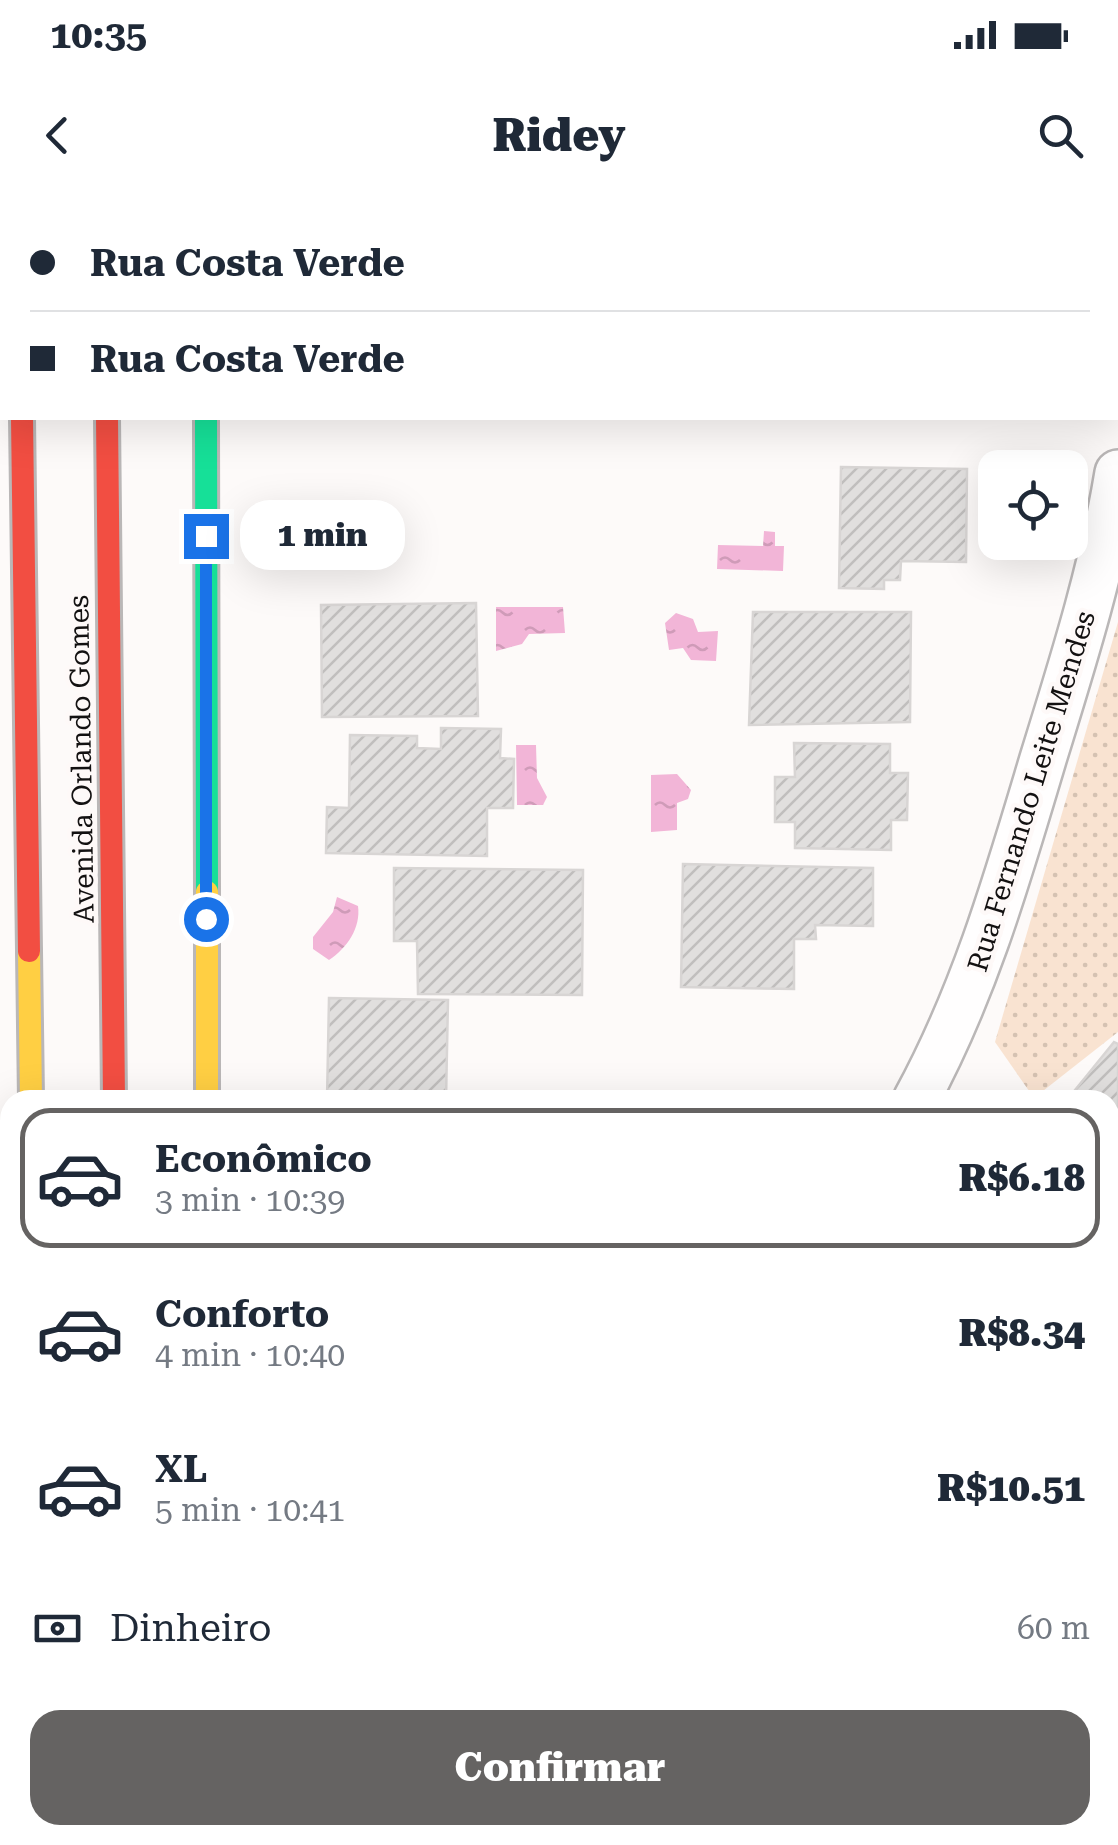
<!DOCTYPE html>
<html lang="pt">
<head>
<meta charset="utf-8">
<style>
	:root { --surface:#fff; --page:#f6f6f7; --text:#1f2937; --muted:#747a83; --line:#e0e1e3; --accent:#656362 }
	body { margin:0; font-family:"Roboto Serif",serif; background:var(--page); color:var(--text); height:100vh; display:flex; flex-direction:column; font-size:38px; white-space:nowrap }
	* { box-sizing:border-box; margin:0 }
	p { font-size:32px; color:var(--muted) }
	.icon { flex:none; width:55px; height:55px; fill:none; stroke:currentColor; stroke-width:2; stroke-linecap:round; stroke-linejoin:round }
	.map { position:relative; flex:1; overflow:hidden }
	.details { position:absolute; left:0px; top:890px; width:1120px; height:755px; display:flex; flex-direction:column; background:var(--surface); border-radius:30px 30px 0 0; box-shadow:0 10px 40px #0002 }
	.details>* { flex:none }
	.hud { position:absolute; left:0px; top:0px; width:1120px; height:220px; box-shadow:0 10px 40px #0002; display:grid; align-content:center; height:220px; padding:0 30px; background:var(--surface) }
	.fabs { position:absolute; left:978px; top:250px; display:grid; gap:20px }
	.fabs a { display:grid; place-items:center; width:110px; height:110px; border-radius:20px; background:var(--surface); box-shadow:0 10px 40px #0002; font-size:50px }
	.end { position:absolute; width:45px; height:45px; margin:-22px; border:12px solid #1a73e8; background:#fff; box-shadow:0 0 0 5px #fff }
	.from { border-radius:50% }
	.bubble { position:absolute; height:70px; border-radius:30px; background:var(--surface); box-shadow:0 10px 40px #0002; font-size:32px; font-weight:800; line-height:70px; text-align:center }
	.hud b { display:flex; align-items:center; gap:35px; height:95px; font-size:38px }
	.hud b+b { border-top:2px solid var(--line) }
	.hud i { width:25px; height:25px; background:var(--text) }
	ul { padding:18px 0 0; list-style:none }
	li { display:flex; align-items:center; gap:30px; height:140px; margin:0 20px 15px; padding:0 10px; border:5px solid transparent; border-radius:30px }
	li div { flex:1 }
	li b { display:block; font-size:38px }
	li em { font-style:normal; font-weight:800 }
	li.selected { border-color:var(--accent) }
	li>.icon { width:90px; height:90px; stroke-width:1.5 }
	.pay { display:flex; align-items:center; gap:25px; height:110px; padding:0 30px; font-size:38px }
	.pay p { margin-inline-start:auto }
	.primary-button { display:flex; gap:20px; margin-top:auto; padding:20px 30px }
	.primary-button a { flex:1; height:115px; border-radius:30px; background:var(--accent); color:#fff; font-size:40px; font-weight:800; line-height:115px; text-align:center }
	.status { display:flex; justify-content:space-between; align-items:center; height:70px; padding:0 50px; background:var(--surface); direction:ltr }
	.status svg { height:28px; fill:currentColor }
	header { display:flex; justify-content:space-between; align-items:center; height:130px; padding:0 30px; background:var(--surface); font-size:45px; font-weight:800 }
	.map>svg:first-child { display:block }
	.park { fill:url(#park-dots) }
	.water { fill:url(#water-ripples) }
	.building { fill:url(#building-hatch); stroke:#d8d5d4; stroke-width:2.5 }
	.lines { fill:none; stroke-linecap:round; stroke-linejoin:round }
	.lane-casing { stroke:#bab7b7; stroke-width:28 }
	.street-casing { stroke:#bab7b7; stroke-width:50 }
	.fast-casing { stroke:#bab7b7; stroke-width:28 }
	.slow-casing { stroke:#bab7b7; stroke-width:28 }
	.jam-casing { stroke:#bab7b7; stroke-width:28 }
	.lane { stroke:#fffefe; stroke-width:22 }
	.street { stroke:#fffefe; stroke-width:45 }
	.fast { stroke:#16e098; stroke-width:22 }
	.slow { stroke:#ffcf43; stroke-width:22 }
	.jam { stroke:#f24e42; stroke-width:22 }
	.route { stroke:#1a73e8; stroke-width:12 }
	.labels { text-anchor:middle; stroke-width:9; stroke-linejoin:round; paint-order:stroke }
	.street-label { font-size:28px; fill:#131111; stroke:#fef9f8 }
</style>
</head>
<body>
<div class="status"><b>10:35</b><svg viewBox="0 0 49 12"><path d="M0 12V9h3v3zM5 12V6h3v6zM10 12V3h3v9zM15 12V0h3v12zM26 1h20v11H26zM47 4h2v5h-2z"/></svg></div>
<header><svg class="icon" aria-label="back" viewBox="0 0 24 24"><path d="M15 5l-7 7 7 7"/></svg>Ridey<svg class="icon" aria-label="search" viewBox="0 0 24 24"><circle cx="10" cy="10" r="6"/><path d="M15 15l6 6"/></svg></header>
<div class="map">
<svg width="1118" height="1645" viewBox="0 0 1118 1645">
	<defs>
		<pattern id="park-dots" width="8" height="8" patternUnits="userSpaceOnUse" patternTransform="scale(2.5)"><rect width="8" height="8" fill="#f9e3d1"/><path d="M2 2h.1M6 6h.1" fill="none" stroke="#d5c2b2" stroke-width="1.8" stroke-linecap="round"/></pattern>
		<pattern id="water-ripples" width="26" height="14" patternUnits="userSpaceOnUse" patternTransform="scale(2.5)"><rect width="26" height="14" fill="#f2b5d7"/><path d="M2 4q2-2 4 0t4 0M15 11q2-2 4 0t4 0" fill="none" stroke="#cf9bb8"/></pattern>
		<pattern id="building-hatch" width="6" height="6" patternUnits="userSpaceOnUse" patternTransform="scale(2.5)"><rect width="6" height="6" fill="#e1dfde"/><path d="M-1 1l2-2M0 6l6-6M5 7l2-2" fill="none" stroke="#c0bebd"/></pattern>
	</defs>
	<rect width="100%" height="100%" fill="#fdfaf9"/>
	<!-- park -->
	<path class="park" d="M1118,422V832L1034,898L995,842Z"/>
	<!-- water -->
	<g class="water">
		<path d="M764,331L775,332V346H784L783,371L717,369L718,345L763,346Z"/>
		<path d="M496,407H563L565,433L529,434L522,444L496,451Z"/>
		<path d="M676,413L693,419L698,432L718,431L716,461L691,460L683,448L669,450L665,423Z"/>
		<path d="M516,545H536L537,578L547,597L543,605H517Z"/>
		<path d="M677,574L691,590L688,599L677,603V630L651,632V575Z"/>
		<path d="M337,697L358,706C361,728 347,748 329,760L313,749V737L333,712Z"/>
	</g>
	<!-- building -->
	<g class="building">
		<path d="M841,267L967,269L966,362L901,361L900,380H884V389L839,388Z"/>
		<path d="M476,403L478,516L322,517L321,405Z"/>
		<path d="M753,412H911L910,522L749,525Z"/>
		<path d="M441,528L501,529L500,558L514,559L513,608H487V656L326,653L327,607L349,608L350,535L417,536V548L441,549Z"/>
		<path d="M794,543L890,544V573H908L907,620H891V650L795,648V622H775V577H795Z"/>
		<path d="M683,664L873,668V726L815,725L816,739H794V789L681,787Z"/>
		<path d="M394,668L583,670L582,795L418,794L417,741H394Z"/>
		<path d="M329,798L448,800L446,900H327Z"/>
		<path d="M1114,842L1118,844V952L1113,948L1110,951V900H1067Z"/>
		<rect x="564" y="895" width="120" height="5"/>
		<path d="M1110,983L1118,990V1032L1110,1041Z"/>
		<path d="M1118,1242V1291L1110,1283V1250Z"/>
	</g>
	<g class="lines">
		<!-- lane casing -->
		<g class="lane-casing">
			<path id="lane" d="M129,1635L130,1645"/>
		</g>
		<!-- street casing -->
		<g class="street-casing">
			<g id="street">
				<path d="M206,2V0"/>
				<path d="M916,900C975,792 1008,676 1043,559C1072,465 1102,371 1118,273"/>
				<path d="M0,954L10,942"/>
				<path d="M0,1471L10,1447"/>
			</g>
		</g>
		<!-- fast casing -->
		<g class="fast-casing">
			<g id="fast">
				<path d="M16,0V2"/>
				<path d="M102,0L103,2"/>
				<path d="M206,218L207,692"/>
				<path d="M5,1645L10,1586"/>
			</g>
		</g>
		<!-- slow casing -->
		<g class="slow-casing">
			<g id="slow">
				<path d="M207,692V900"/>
				<path d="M29,751L31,900"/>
			</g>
		</g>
		<!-- jam casing -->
		<g class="jam-casing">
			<g id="jam">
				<path d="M22,218L29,751"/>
				<path d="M107,218L114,900"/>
				<path d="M98,1645L100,1635"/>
			</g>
		</g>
		<!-- lane -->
		<use href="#lane" class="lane"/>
		<!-- street -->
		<use href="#street" class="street"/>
		<!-- fast -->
		<use href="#fast" class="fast"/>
		<!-- slow -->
		<use href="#slow" class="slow"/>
		<!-- jam -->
		<use href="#jam" class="jam"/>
	</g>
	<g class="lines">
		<!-- route -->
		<path class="route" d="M206,336V719"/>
	</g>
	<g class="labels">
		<!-- street labels -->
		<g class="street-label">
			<text transform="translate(81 559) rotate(-91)" y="10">Avenida Orlando Gomes</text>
			<text transform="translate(1031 591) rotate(-73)" y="10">Rua Fernando Leite Mendes</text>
		</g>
	</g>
</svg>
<div class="fabs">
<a><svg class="icon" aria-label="locate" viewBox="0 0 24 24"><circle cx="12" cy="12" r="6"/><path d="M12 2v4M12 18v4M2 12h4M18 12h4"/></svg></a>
</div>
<i class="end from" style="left:206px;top:719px"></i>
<i class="end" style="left:206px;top:336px"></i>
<div class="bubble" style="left:240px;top:300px;width:165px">1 min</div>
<div class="hud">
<b><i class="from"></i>Rua Costa Verde</b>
<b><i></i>Rua Costa Verde</b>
</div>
<section class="details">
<ul>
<li class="selected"><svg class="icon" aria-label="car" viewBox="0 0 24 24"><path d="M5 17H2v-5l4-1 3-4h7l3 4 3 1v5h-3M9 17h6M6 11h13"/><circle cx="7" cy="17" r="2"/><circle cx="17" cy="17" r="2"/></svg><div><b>Econômico</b><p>3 min · 10:39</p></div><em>R$6.18</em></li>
<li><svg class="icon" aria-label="car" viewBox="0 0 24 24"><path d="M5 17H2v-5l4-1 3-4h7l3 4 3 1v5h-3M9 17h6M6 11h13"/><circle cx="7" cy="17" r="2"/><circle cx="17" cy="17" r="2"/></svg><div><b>Conforto</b><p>4 min · 10:40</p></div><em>R$8.34</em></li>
<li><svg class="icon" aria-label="car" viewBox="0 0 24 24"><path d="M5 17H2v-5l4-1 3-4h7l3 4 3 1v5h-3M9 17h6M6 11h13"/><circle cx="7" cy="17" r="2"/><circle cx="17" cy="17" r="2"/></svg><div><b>XL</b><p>5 min · 10:41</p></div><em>R$10.51</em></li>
</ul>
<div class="pay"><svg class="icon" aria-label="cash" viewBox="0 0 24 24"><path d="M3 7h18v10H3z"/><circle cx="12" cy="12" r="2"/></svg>Dinheiro<p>60 m</p></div>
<div class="primary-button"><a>Confirmar</a></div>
</section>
</div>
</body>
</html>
